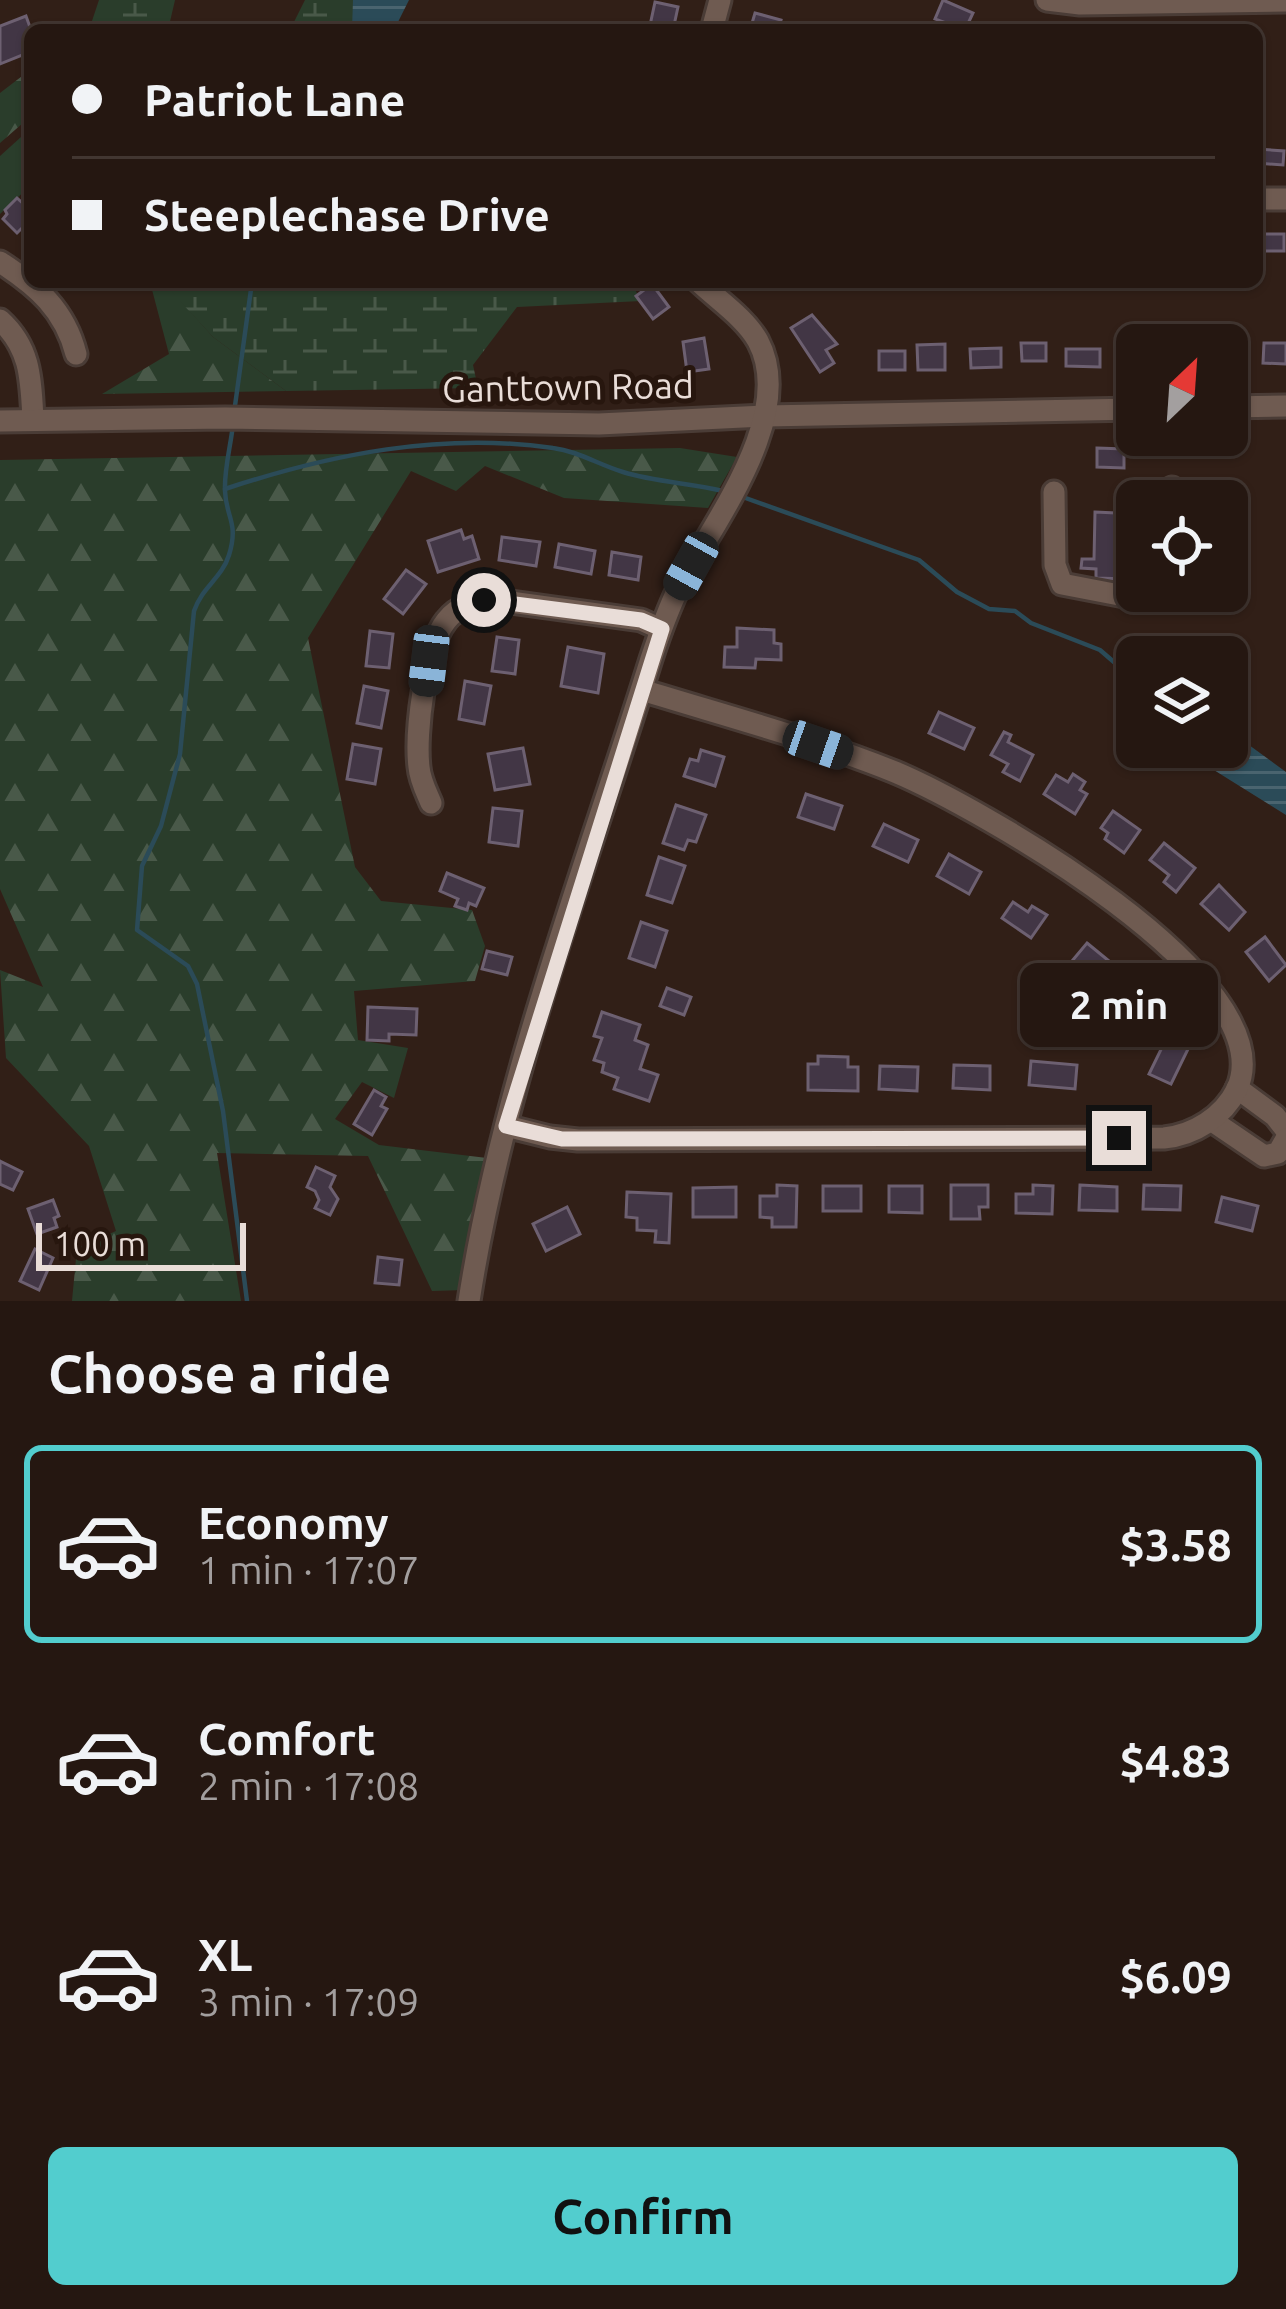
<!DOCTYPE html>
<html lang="en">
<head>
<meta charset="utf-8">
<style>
	:root { --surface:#251711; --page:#31241f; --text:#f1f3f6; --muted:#a39f9f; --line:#423631; --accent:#52cdce }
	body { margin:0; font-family:Ubuntu,sans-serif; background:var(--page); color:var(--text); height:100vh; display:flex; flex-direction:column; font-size:45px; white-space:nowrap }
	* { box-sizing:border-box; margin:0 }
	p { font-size:39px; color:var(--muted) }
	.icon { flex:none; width:66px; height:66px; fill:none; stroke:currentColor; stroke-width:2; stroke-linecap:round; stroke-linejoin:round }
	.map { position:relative; height:1301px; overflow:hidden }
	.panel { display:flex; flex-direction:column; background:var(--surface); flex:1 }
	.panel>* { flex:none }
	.banner { position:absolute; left:24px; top:24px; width:1239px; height:264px; border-radius:18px; box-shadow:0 3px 9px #0004,0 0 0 3px var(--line); display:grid; align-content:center; height:264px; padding:0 48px; background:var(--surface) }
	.needle { width:78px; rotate:25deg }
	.tools { position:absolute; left:1116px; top:324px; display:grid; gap:24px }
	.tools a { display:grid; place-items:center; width:132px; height:132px; border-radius:18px; background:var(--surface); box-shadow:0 3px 9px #0004,0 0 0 3px var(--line); font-size:60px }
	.scale { position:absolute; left:36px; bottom:30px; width:210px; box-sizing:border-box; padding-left:12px; border:6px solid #e9ddd8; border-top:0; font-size:33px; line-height:42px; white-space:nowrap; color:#e9ddd8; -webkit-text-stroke:9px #27160e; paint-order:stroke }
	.end { position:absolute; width:54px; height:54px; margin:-27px; border:15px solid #e9ddd8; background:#111; box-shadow:0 0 0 6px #111 }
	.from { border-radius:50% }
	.bubble { position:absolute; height:84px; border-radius:18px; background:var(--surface); box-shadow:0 3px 9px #0004,0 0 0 3px var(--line); font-size:39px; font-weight:600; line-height:84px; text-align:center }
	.car { position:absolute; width:36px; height:72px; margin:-36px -18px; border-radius:15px; box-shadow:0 0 9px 3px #0007; background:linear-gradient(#222 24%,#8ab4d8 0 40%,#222 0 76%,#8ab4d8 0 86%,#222 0) }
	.banner b { display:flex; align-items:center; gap:42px; height:114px; font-size:45px }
	.banner b+b { border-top:3px solid var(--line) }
	.banner i { width:30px; height:30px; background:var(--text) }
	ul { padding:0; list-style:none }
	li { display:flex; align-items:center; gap:36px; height:198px; margin:0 24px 18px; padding:0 24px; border:6px solid transparent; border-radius:18px }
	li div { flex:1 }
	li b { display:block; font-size:45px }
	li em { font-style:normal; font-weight:600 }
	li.selected { border-color:var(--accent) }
	li>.icon { width:108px; height:108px; stroke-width:1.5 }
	h2 { padding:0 48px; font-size:54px; line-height:144px }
	.cta { display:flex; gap:24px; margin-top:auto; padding:24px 48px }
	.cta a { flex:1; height:138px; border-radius:18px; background:var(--accent); color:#111; font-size:48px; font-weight:600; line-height:138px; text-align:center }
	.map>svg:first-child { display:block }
	.forest { fill:url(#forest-firs) }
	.wetland { fill:url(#wetland-marsh) }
	.pitch { fill:#2a3d2b }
	.water { fill:url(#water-rules) }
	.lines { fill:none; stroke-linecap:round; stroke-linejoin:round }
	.stream { stroke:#2b4b58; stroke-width:4.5 }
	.building { fill:#423645; stroke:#6d6071; stroke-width:3 }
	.minor-casing { stroke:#4a3c36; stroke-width:27 }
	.minor { stroke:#6f5b51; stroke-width:21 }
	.route { stroke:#e9ddd8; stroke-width:15 }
	.labels { text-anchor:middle; stroke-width:10; stroke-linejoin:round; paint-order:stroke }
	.street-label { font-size:36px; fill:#e9ddd8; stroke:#27160e }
</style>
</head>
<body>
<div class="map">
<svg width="1286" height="1301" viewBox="0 0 1286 1301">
	<defs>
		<pattern id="forest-firs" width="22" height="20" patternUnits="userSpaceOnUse" patternTransform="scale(3)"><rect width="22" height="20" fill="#2a3d2b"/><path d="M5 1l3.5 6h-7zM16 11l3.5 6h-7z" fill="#495949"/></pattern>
		<pattern id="wetland-marsh" width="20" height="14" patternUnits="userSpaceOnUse" patternTransform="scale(3)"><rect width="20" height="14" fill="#2a3d2b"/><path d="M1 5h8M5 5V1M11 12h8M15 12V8" fill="none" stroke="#495949"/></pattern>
		<pattern id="water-rules" width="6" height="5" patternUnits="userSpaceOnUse" patternTransform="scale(3)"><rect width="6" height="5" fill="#2b4b58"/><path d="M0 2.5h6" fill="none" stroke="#4a646f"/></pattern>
	</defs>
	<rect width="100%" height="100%" fill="#311f17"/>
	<!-- forest -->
	<g class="forest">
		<path d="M30,70V129L23,123L0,143V93Z"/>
		<path d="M150,282H170L168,287L213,337L286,391L102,394L169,354Z"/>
		<path d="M680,448L737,457L708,508L564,498L485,466L456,491L411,471L308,638L355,867L381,901L472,910L485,946L475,981L354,991L358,1040L408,1048L394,1098L362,1082L335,1119L379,1145L487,1158L465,1290L432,1291L368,1156L217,1153L241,1301H72L77,1248L116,1231L89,1146L6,1058L0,970L43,987L0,889V460Z"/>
	</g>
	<!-- wetland -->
	<g class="wetland">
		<path d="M99,0H175L168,30H89Z"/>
		<path d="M305,0H361L362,30H290Z"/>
		<path d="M170,282H631L641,301L517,307L473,365L478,388L286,391L213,337L167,287Z"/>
	</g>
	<!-- pitch -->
	<path class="pitch" d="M21,137L30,147V186L0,214V156Z"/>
	<!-- water -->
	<g class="water">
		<path d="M353,0H409L394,30H352Z"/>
		<path d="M1227,729L1286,772V815L1177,747H1227Z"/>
	</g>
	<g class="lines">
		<!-- stream -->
		<g class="stream">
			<path d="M234,413L252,282"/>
			<path d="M233,424C231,445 224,469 225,491C226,518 239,522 229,555C222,578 202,587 194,611L180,754L161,826L142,866L137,930L188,966L197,984L223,1111L247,1301"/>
			<path d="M225,489C331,454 441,432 553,448C578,451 599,465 623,472C655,482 690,483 723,491"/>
			<path d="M740,496L919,560L957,592L989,609L1015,611L1031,623L1100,650L1137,682"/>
		</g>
	</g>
	<!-- building -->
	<g class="building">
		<path d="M943,0L973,13L965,30L935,19Z"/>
		<path d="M655,2L678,7L673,30H649Z"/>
		<path d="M755,13L781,20L778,30H750Z"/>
		<path d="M26,16L31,30L30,52L0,64V26Z"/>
		<path d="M1257,149L1284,151L1283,165L1257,163Z"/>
		<path d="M17,198L30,210V227L25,233L21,229L17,233L3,219L7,214L5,210Z"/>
		<rect x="1257" y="234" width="27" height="17"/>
		<path d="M652,284L669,307L653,319L636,296Z"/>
		<path d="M812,315L837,344L826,350L834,363L820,372L791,328Z"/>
		<path d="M704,338L709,369L687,372L683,342Z"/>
		<path d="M1021,343H1046V361H1022Z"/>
		<path d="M1264,343H1286V364L1263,363Z"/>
		<path d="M945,344V370H918L917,345Z"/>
		<path d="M1001,348V367L971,368L970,349Z"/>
		<path d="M1066,349H1100V367L1066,366Z"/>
		<rect x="879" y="351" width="26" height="19"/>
		<path d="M1097,448L1124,449V468L1097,467Z"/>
		<path d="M1095,512L1137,514L1136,589H1127V579L1096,578V569L1081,568L1082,559H1094Z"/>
		<path d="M461,530L464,539L472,536L479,559L438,572L428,541Z"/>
		<path d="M502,537L540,542L536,566L499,560Z"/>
		<path d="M559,544L595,551L591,574L555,567Z"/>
		<path d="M612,552L641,557L638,580L609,575Z"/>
		<path d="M406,570L426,584L403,614L384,599Z"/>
		<path d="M737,628L774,630V643L781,644V660L756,659L755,668L724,667L725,647H737Z"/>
		<path d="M370,631L393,634L389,668L366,666Z"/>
		<path d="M497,637L519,640L515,674L492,671Z"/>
		<path d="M568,647L604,654L598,693L561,686Z"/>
		<path d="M465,681L491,686L484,724L459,719Z"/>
		<path d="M364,686L388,691L381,728L357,723Z"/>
		<path d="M939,712L974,728L964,749L929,733Z"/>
		<path d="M1004,732L1011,735L1008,742L1033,755L1020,781L1003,772L1008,764L991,755Z"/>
		<path d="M353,744L381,749L375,784L347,779Z"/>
		<path d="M523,748L530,784L495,790L488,754Z"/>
		<path d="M701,750L724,757L715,786L684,776L690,759L698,761Z"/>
		<path d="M1073,774L1085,782L1080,790L1087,794L1075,814L1044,794L1056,775L1068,782Z"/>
		<path d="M806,794L842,806L834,829L798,817Z"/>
		<path d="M676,805L706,815L696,842L688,840L684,850L663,843Z"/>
		<path d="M493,808L522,811L518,846L489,842Z"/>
		<path d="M1113,811L1140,830L1124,853L1105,839L1108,833L1101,828Z"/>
		<path d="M884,824L918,840L908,862L873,846Z"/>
		<path d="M1164,843L1195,868L1176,892L1164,882L1169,875L1150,860Z"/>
		<path d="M949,854L981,872L969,894L937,876Z"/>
		<path d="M659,857L685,866L672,903L647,895Z"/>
		<path d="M447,873L484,888L476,906L469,903L467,910L455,906L458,899L440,891Z"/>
		<path d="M1219,885L1245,912L1229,930L1201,904Z"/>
		<path d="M1013,902L1028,912L1032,906L1047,915L1031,938L1002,918Z"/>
		<path d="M641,922L667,931L655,967L629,958Z"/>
		<path d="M1265,937L1286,965L1269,981L1246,952Z"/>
		<path d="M1087,943L1120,970L1106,987L1098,981L1094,987L1083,978L1088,973L1072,961Z"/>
		<path d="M487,951L512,957L507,975L482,969Z"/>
		<path d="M667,988L691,997L684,1015L660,1006Z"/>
		<path d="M368,1007L417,1009L416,1035L389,1034V1041L367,1040Z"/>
		<path d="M602,1012L640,1025L635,1040L648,1045L640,1069L658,1075L649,1101L614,1089L618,1078L602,1072L604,1063L594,1060L602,1038L594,1036Z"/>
		<path d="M1169,1033L1191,1043L1171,1084L1149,1074Z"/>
		<path d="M818,1056L848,1057V1067H858V1091L808,1090V1064H818Z"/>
		<path d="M1031,1061L1077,1065L1075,1089L1029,1085Z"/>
		<path d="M954,1065L990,1066V1090L953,1088Z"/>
		<path d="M880,1066L918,1067L917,1091L879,1089Z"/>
		<path d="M374,1090L386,1097L381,1106L387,1109L372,1135L354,1124Z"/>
		<path d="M0,1161L22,1172L13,1190L0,1184Z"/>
		<path d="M316,1167L335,1176L330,1187L338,1199L330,1215L315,1208L319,1200L315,1191L307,1187Z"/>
		<path d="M777,1185L797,1186L796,1227H772V1218L760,1217V1196H777Z"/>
		<path d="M951,1185H988V1207H979L980,1219H951Z"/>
		<path d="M1033,1185L1053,1186L1052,1214L1016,1213V1194H1033Z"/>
		<path d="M1080,1185L1117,1187V1211L1079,1210Z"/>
		<path d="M1144,1185L1181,1186L1180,1210L1143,1209Z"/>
		<rect x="823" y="1186" width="38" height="25"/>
		<path d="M889,1186H922V1213L889,1212Z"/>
		<path d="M736,1187V1217H693V1188Z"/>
		<path d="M627,1192L671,1194L669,1243L655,1242L656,1231L637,1230V1218L626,1217Z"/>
		<path d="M1222,1197L1258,1206L1252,1231L1216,1222Z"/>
		<path d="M53,1200L59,1216L54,1218L57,1227L37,1234L28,1209Z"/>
		<path d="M567,1207L580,1234L546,1251L533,1224Z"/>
		<path d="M35,1249L53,1258L39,1290L20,1281Z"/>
		<path d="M378,1257L402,1260L399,1285L375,1283Z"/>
	</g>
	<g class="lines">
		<!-- minor casing -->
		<g class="minor-casing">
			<g id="minor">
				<path d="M1047,0L1080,4L1286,1"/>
				<path d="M712,30L720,0"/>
				<path d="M1257,199H1286"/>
				<path d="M0,262C37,286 65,310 76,354"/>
				<path d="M0,320C31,348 31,380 33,420"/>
				<path d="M1227,407L1286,406"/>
				<path d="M0,421L225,418L599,424L765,416L1137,409"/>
				<path d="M1172,488L1173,501"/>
				<path d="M1054,492L1055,565L1062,584L1140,599L1156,591"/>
				<path d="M431,803C426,791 420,780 419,767C415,734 425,647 446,621C458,605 477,601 496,600L641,620L661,629"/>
				<path d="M1237,1088L1275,1116L1286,1130"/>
				<path d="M1211,1120L1264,1156L1278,1153L1286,1139"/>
				<path d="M506,1126L550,1137L578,1140L1164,1138C1194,1135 1223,1117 1237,1089C1286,980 976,806 895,772C813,739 726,716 642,690"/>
				<path d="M469,1301C503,1081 585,870 651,659C659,635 667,612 678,589C711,525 798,416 758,341C745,318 718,300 699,282"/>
			</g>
		</g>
		<!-- minor -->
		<use href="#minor" class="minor"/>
	</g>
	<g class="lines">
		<!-- route -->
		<path class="route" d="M484,600L641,620L662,629L506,1126L562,1139L1119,1138"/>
	</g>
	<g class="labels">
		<!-- street labels -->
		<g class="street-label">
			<text transform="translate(568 387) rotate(-1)" y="13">Ganttown Road</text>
		</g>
	</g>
</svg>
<div class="tools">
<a><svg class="needle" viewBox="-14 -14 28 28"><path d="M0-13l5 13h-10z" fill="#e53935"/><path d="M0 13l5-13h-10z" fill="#a39f9f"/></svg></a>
<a><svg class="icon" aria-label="locate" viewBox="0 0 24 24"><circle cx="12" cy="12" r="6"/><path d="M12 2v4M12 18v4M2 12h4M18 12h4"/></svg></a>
<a><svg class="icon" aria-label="layers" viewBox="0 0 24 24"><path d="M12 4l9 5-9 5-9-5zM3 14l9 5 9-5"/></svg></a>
</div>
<div class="scale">100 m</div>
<i class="end from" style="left:484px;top:600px"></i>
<i class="end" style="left:1119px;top:1138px"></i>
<div class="bubble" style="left:1020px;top:963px;width:198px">2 min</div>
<i class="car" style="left:691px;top:566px;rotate:209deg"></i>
<i class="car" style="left:429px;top:661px;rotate:187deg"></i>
<i class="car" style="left:818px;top:745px;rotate:109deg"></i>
<div class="banner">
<b><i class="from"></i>Patriot Lane</b>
<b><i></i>Steeplechase Drive</b>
</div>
</div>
<section class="panel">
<h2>Choose a ride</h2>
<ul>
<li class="selected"><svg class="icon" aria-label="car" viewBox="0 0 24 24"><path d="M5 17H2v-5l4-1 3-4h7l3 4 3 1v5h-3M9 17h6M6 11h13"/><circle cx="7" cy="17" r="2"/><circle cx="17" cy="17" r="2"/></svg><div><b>Economy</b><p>1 min · 17:07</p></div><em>$3.58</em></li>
<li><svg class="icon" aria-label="car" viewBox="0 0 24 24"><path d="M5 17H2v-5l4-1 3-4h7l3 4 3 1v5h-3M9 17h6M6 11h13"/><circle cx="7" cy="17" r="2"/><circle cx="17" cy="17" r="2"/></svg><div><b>Comfort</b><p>2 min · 17:08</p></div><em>$4.83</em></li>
<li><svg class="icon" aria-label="car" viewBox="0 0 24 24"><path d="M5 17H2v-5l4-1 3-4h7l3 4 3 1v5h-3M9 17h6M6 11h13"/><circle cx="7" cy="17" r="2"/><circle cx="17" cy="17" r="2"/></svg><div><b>XL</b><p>3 min · 17:09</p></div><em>$6.09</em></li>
</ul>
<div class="cta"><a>Confirm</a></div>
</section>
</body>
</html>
